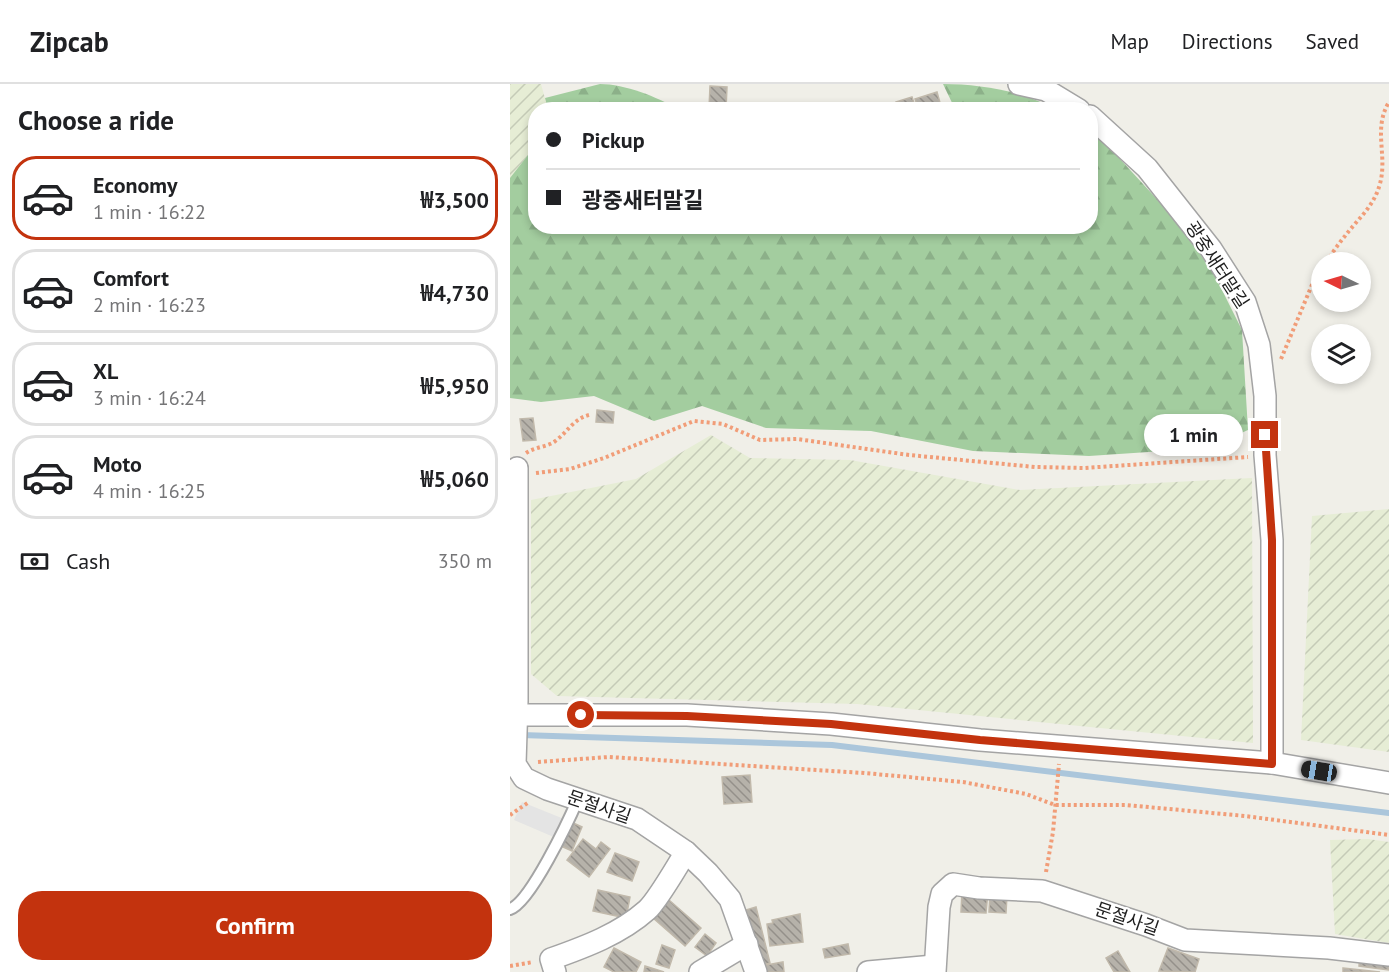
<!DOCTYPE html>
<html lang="en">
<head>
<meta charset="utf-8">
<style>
	:root { --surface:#fff; --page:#f2f2f2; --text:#202124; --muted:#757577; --line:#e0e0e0; --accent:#c3330e }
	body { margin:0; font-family:"PT Sans","Noto Sans KR",sans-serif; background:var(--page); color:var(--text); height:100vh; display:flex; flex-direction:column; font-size:22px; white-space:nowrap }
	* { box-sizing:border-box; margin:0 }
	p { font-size:20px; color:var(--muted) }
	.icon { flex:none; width:33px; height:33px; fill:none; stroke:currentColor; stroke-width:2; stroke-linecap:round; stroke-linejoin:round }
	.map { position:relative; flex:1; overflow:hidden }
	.side { display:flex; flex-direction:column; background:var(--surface); width:510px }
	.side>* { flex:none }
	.hud { position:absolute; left:18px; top:18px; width:570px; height:132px; border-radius:24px; box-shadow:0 3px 9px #0003; display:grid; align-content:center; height:132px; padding:0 18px; background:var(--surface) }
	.needle { width:39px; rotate:275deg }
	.tools { position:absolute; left:801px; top:168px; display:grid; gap:12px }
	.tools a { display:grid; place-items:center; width:60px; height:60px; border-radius:50%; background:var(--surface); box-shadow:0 3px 9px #0003; font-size:30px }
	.end { position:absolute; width:27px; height:27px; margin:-14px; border:8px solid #c3330e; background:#fff; box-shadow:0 0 0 3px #fff }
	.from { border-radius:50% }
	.bubble { position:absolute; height:42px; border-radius:21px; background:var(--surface); box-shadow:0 3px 9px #0003; font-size:20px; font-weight:700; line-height:42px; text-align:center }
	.car { position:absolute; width:18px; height:36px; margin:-18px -9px; border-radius:8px; box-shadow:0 0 4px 2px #0007; background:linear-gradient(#222 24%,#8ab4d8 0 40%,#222 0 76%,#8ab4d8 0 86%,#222 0) }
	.hud b { display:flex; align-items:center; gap:21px; height:57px; font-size:22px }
	.hud b+b { border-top:2px solid var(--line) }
	.hud i { width:15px; height:15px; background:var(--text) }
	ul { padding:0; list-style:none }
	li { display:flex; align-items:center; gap:18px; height:84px; margin:0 12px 9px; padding:0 6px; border:3px solid var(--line); border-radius:24px }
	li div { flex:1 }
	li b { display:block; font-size:22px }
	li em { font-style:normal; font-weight:700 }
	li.current { border-color:var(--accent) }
	li>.icon { width:54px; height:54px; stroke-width:1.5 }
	h2 { padding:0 18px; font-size:27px; line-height:72px }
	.pay { display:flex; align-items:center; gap:15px; height:66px; padding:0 18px; font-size:22px }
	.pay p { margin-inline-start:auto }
	.button { display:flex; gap:12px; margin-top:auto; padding:12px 18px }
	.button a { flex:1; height:69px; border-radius:24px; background:var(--accent); color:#fff; font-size:24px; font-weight:700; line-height:69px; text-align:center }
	header { display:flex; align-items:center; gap:36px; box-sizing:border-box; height:84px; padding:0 30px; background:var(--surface); border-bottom:2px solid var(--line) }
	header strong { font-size:28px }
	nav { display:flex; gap:33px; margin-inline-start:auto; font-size:21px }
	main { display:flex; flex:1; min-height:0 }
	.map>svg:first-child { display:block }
	.farmland { fill:url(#farmland-furrows) }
	.forest { fill:url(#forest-firs) }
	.parking { fill:#e4e4e4 }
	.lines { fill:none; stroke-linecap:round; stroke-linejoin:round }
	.stream { stroke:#abc6db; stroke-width:6 }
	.building { fill:url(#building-back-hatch); stroke:#c1b9ab; stroke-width:1.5 }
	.lane-casing { stroke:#a4a4a4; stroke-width:14 }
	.street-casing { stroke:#a4a4a4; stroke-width:24 }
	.path { stroke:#f19d78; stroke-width:4; stroke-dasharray:3 3; stroke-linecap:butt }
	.lane { stroke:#fff; stroke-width:10 }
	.street { stroke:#fff; stroke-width:21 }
	.route { stroke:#c3330e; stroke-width:8 }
	.labels { text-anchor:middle; stroke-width:4.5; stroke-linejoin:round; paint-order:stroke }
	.street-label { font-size:18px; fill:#202020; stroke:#fff }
</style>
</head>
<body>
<header>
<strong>Zipcab</strong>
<nav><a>Map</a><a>Directions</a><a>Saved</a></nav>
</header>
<main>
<section class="side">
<h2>Choose a ride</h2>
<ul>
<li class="current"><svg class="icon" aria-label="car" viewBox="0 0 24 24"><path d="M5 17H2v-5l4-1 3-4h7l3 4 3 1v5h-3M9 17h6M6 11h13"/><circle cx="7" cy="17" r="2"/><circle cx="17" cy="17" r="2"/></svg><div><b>Economy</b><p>1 min · 16:22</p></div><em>₩3,500</em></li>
<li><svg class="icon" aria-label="car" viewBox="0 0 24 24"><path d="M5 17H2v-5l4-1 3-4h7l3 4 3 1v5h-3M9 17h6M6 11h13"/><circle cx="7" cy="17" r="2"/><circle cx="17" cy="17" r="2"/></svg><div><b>Comfort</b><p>2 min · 16:23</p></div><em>₩4,730</em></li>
<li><svg class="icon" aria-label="car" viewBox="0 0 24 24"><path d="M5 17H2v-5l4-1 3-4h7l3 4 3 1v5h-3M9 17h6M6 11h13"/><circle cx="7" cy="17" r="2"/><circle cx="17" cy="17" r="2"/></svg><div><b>XL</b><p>3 min · 16:24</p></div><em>₩5,950</em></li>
<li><svg class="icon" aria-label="car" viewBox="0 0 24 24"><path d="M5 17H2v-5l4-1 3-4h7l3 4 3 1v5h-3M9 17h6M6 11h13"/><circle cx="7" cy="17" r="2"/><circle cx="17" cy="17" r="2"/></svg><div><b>Moto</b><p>4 min · 16:25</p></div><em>₩5,060</em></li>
</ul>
<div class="pay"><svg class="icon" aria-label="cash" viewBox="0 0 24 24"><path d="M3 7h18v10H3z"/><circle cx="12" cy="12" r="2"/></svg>Cash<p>350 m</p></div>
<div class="button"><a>Confirm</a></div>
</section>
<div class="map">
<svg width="879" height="888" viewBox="0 0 879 888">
	<defs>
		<pattern id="farmland-furrows" width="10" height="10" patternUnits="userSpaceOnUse" patternTransform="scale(1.5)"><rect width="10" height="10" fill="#e6edd5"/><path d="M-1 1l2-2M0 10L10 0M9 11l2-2" fill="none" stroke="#c5cbb7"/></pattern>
		<pattern id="forest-firs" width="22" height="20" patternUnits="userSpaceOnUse" patternTransform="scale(1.5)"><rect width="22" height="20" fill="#a3cd9f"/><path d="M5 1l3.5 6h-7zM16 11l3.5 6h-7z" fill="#8cb089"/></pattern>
		<pattern id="building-back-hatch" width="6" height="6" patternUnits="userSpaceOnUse" patternTransform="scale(1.5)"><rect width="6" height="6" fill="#b6b2aa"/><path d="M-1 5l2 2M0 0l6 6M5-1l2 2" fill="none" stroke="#94908a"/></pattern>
	</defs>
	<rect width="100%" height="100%" fill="#f0efe8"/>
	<!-- farmland -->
	<g class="farmland">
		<path d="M0,0H31L38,25L26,26L25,62L0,94Z"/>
		<path d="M201,351L240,374L340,376L510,406L742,394L743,659L347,620L47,612L21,590V416L126,395Z"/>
		<path d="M879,425V668L791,656L802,432Z"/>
		<path d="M858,755L879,758V859L825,850L820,756Z"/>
	</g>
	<!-- forest -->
	<g class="forest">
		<path d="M90,0C115,0 147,13 168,25H38L35,14Z"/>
		<path d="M433,0C470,0 512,7 545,25H445Z"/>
		<path d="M581,46L587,50L656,125L702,186L732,246L738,346L698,364L579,372L463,367L361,347L256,344L192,322L144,337L84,312L31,318L0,314V94L25,62L26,142H580Z"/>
	</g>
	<!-- parking -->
	<path class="parking" d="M12,718L54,735L46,754L4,736Z"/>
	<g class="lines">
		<!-- stream -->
		<path class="stream" d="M11,651L322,661L879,729"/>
	</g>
	<!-- building -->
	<g class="building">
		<path d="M200,2L217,3L216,25H199Z"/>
		<path d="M427,8L432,26H409L405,15Z"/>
		<path d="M402,13L405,22L389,26L386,18Z"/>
		<path d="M224,19L255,21V26H223Z"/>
		<path d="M87,326L104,328L103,339L86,338Z"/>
		<path d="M23,334L26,356L13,357L10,335Z"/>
		<path d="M240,691L242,718L214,720L212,693Z"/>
		<path d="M61,738L72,743L62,767L51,762Z"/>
		<path d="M73,755L86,765L91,758L100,765L79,793L57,776Z"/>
		<path d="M105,769L129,778L122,797L97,788Z"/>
		<path d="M88,806L120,813L116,834L83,827Z"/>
		<path d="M452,807L478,808L476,829L451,828Z"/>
		<path d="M480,810L497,811L496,829L479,828Z"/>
		<path d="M159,816L191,844L175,862L143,834Z"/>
		<path d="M246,823L260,879L250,882L236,826Z"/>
		<path d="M290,830L293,858L260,862L257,840L263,839L262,836Z"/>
		<path d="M195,850L206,859L197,872L185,863Z"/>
		<path d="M338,860L340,870L315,874L313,865Z"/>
		<path d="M152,861L165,866L159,884L146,880Z"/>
		<path d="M104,864L131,878L126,888H104L94,883Z"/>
		<path d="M658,864L689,875L685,888L649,887Z"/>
		<path d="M608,867L620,888H604L596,874Z"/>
		<path d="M850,870L879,874V886L849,882Z"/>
		<path d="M273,878L274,888H257L256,881Z"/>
		<path d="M135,882L154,888H134Z"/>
		<path d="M833,884L870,888H833Z"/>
	</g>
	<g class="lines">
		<!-- lane casing -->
		<g class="lane-casing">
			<path id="lane" d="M0,825C20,819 59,736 68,715"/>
		</g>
		<!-- street casing -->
		<g class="street-casing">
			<g id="street">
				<path d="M509,0L536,6L569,26"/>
				<path d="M580,32L637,84L701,165L735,218L749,261L755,312V371L762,456V679"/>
				<path d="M7,384V617L5,680L14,694L37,705L127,735L176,768L198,789L220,815L246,888"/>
				<path d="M7,631H177L321,640L470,656L762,679L879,699"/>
				<path d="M45,888L41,875C75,863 110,850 137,826C148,816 167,782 176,768"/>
				<path d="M190,888L237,860"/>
				<path d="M358,888L424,882"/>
				<path d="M425,888L429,823L432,810L443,800L469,804L532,807L636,841L675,856L819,864L879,871"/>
			</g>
		</g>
		<!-- path -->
		<g class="path">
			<path d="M816,178C822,170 828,160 835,152C847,136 863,123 869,103C879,73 862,46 879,18"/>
			<path d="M771,275L804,196L812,185"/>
			<path d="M16,369C25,363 36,363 44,358C57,349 63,335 79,331"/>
			<path d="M26,389L60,385L94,374L184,337L213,340L250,356L287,355L399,371L525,383L574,384L738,373"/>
			<path d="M28,678L99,673L354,689L453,698L516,710L545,721H616L735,732L879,751"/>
			<path d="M0,731L19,718"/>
			<path d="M536,788L543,748L549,680"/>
			<path d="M0,882L23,878"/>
		</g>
		<!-- lane -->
		<use href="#lane" class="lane"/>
		<!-- street -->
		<use href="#street" class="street"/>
	</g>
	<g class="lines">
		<!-- route -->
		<path class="route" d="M71,631L177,632L321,640L470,656L762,680V456L755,351"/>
	</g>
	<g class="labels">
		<!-- street labels -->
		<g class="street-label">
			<text transform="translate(707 181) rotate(57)" y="6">광중새터말길</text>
			<text transform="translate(89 723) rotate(19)" y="6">문절사길</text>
			<text transform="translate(617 835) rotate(19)" y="6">문절사길</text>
		</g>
	</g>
</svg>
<div class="tools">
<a><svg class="needle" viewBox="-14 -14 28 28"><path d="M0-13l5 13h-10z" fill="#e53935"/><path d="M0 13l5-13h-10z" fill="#757577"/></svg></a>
<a><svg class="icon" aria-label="layers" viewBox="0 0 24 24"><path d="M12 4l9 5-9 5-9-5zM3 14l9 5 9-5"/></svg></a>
</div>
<i class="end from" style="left:71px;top:631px"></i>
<i class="end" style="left:755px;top:351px"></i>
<div class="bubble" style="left:634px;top:330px;width:99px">1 min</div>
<i class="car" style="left:809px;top:687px;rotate:279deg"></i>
<div class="hud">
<b><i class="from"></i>Pickup</b>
<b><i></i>광중새터말길</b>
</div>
</div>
</main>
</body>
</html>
